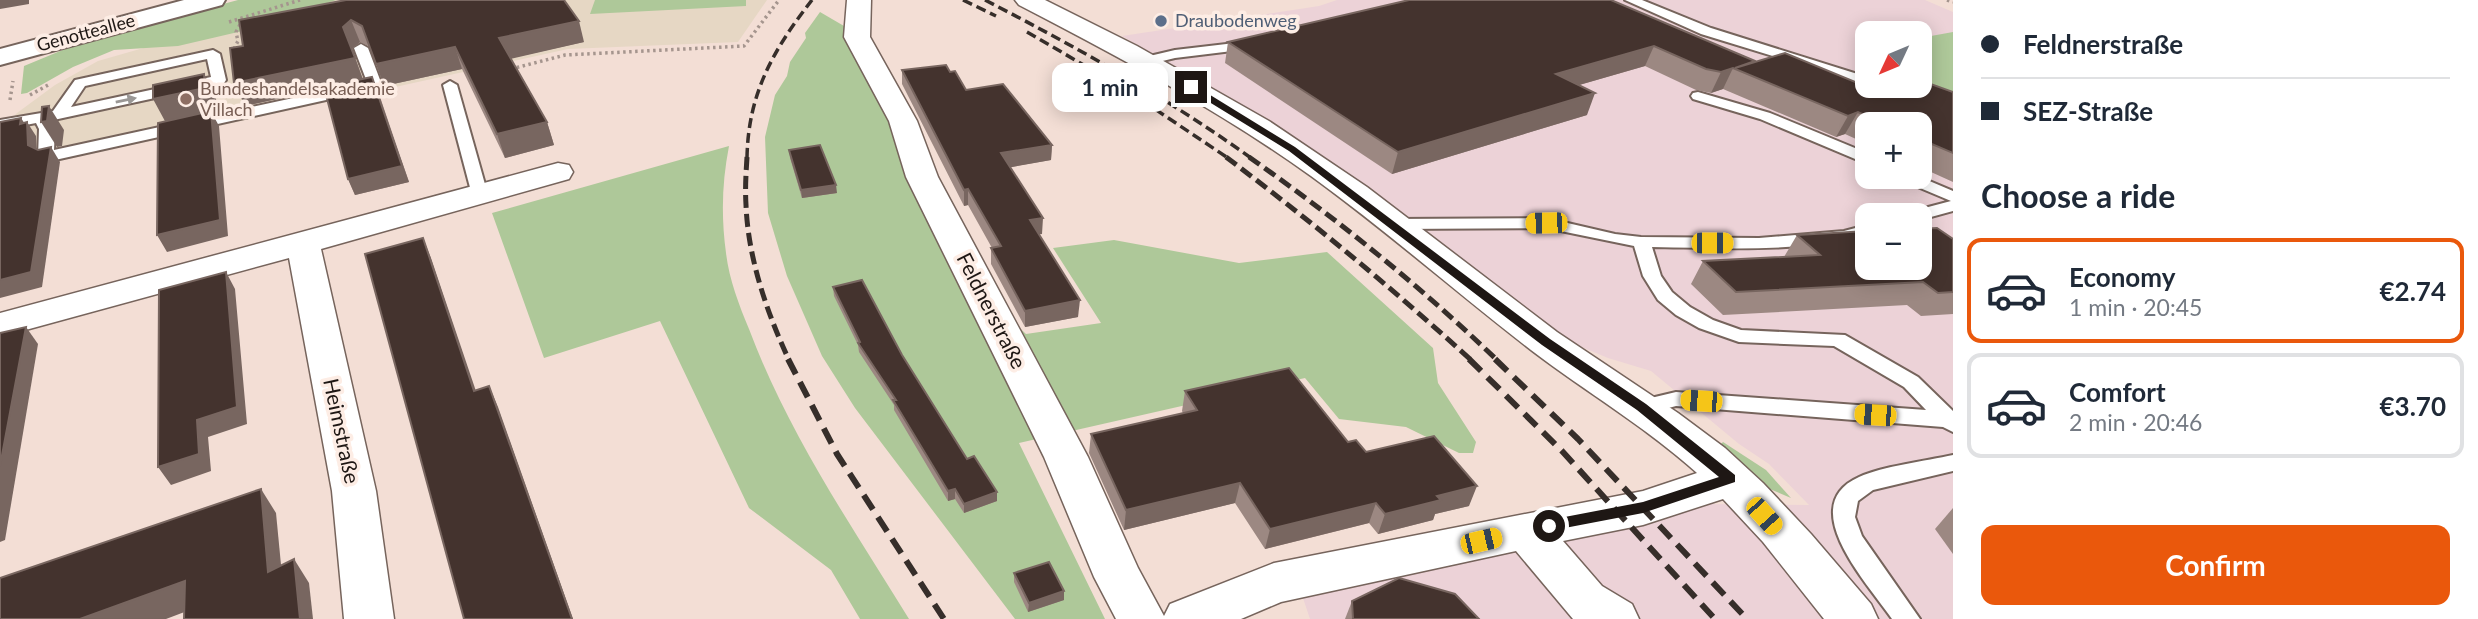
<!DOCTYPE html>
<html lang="en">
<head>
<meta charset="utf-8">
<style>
	:root { --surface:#fff; --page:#f6f6f7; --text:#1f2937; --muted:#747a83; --line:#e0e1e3; --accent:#ea580c }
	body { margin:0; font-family:Lato,sans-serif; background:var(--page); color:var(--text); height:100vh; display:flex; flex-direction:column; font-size:26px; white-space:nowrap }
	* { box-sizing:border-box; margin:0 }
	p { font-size:23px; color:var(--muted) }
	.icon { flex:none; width:38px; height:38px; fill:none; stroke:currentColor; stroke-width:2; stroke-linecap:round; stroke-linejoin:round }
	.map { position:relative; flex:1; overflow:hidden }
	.details { display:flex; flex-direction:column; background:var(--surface); width:525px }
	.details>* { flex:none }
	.guide { display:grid; align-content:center; height:154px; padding:0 28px; background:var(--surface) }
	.needle { width:46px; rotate:226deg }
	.tools { position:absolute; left:1855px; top:21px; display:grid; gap:14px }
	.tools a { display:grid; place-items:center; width:77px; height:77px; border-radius:14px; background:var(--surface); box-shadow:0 4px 18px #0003; font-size:35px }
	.end { position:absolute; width:32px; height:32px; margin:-16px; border:9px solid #1e1714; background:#fff; box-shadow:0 0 0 4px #fff }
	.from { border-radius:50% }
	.bubble { position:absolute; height:49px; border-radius:14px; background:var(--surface); box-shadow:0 4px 18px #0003; font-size:23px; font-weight:700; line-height:49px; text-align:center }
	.car { position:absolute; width:21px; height:42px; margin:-21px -10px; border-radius:9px; box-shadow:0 0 5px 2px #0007; background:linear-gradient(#f5c518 24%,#345 0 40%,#f5c518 0 76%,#345 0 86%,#f5c518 0) }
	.guide b { display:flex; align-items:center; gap:24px; height:66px; font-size:26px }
	.guide b+b { border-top:2px solid var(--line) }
	.guide i { width:18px; height:18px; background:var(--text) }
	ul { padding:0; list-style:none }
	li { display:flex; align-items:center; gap:21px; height:105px; margin:0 14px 10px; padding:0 14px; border:4px solid var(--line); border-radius:14px }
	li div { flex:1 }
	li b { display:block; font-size:26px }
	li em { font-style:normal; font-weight:700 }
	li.selected { border-color:var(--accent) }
	li>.icon { width:63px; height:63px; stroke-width:1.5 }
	h2 { padding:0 28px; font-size:32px; line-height:84px }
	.primary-button { display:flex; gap:14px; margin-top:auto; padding:14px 28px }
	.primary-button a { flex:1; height:80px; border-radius:14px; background:var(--accent); color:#fff; font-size:28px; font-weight:700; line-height:80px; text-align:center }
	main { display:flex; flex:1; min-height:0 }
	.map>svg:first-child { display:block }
	.industrial { fill:#ecd2d7; fill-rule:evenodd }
	.education { fill:#e6d7c4 }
	.green { fill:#aec899 }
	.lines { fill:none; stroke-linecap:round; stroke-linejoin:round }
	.lane-casing { stroke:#76645c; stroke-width:4 }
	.street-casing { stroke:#76645c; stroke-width:3 }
	.secondary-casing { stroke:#76645c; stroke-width:4 }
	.path { stroke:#a5958e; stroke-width:3.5; stroke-dasharray:2.5 3.5; stroke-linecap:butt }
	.lane { fill:#fff; fill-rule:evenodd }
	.street { fill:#fff; fill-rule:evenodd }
	.secondary { fill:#fff; fill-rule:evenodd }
	.rail-far2 { stroke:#362e2a; stroke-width:3.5; stroke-dasharray:10 5; stroke-linecap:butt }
	.rail-far1 { stroke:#362e2a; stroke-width:5; stroke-dasharray:13 6; stroke-linecap:butt }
	.rail { stroke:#362e2a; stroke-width:6; stroke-dasharray:17 9; stroke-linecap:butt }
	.wall { fill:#9c8882 }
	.shaded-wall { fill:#786660 }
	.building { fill:#44332e; stroke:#786660; stroke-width:2 }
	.oneway { fill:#9a9795 }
	.route { fill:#1e1714 }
	.service-dot { fill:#5c6f8a; stroke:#fdede5; stroke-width:2.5 }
	.education-dot { fill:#8d6e63; stroke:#fdede5; stroke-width:2.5 }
	.labels { text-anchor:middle; stroke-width:7; stroke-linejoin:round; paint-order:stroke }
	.far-service-label { font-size:18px; fill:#4e5e75; stroke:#fdede5; text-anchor:start }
	.far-street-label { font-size:18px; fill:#1e1714; stroke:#fdede5 }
	.far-education-label { font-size:18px; fill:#785e54; stroke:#fdede5; text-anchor:start }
	.street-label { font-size:21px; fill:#1e1714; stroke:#fdede5 }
</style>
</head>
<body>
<main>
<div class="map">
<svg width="1953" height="619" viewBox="0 0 1953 619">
	<rect width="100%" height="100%" fill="#f3ded5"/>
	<!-- industrial -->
	<path class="industrial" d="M1337,0H1925L1953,12V619H1310L1300,589L1703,504L1809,505L1769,464L1739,444L1651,371L1608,358L1560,338L1321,156L1258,115L1122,36L1319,6ZM1867,33H1920V86H1867ZM1867,124H1920V177H1867ZM1867,215H1920V268H1867Z"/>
	<!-- education -->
	<path class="education" d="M311,0H767L738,42L568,49L0,174V131L17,113L55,85L98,61Z"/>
	<!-- green -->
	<g class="green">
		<path d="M238,0H336L251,29L178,46L114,50L73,67L27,93L21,94L24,66L82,42Z"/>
		<path d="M595,0H746V6L590,14Z"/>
		<path d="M820,12L844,26L900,145L1009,318L1026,334L1101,323L1053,248L1114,240L1239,263L1327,252L1433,348L1438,383L1476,442L1473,453H1459L1406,427L1339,419L1305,378L1019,443L1105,619H1015L855,408L822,356L787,276L768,213L765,137L775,95L787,76L790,62L806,38L805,33Z"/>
		<path d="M1953,32V95L1920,80V38Z"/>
		<path d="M729,146C722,182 721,216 726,253C729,279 739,305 749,329C788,433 851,525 909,619H860L831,570L749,508L660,321L544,358L492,213Z"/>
		<path d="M1723,442L1766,470L1791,498L1746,479L1718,447Z"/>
	</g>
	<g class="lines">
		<!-- lane casing -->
		<g class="lane-casing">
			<g id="lane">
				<path d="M1625,0H1642L1711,28L1867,77V85L1701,34Z"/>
				<path d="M1252,41L1257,42V48L1175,58L1146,65L1139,61L1141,58L1175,50Z"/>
				<path d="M361,44L368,48L382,85L380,88L46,162L38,157L39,129L36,123L0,130V120L53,111L75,80L213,50L220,54L226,80L224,83L49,121L55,129L54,150L367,82L354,48ZM207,59L211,77L71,107L85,86Z"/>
				<path d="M450,81L457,85L488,195L486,199H474L472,195L443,85Z"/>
				<path d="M1875,86H1896L1953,104V113L1877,89Z"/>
				<path d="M1698,92L1770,113L1867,153V164L1760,119L1693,99L1691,96L1693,93Z"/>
				<path d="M1899,177H1920L1953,191V211L1920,220V215H1911L1913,211L1951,201L1901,180Z"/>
				<path d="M1546,218L1615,234L1641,237L1759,238L1844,231L1867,225V235C1798,253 1723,248 1652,247L1661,276L1672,292L1690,307L1713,320L1741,330L1845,335L1918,377L1953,411V432L1943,427L1676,406L1642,415L1634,412L1631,407L1634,402L1676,392L1926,410L1904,387L1834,346L1739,342L1699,328L1676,315L1658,300L1643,276L1634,246L1546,228L1393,229L1384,224L1393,219Z"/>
				<path d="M1953,455V471L1873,490L1858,501L1855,517L1862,536L1920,619H1892C1868,584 1794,506 1859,477C1883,466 1926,461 1953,455Z"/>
			</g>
		</g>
		<!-- street casing -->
		<g class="street-casing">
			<g id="street">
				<path d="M847,0H871L870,37L917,121L938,177L1088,457L1138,568L1164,616L1170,604L1274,563L1643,491L1697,473C1646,427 1586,392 1531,350C1457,293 1387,231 1311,176C1219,110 1119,57 1019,5L1015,0H1045L1137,46L1269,121L1367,187L1557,332L1678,413L1725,448L1763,483L1811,534L1871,604L1878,619H1824L1763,542L1723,499L1643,525L1563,541L1602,586L1632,604L1639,619H1573L1516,551L1281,602L1241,619H1116L1094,577L1044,457L906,177L889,121L844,37Z"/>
				<path d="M558,163L569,165L573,172L569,179L321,249L376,491L394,619H344L332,491L289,258L0,337V313Z"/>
			</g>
		</g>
		<!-- secondary casing -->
		<g class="secondary-casing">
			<path id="secondary" d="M184,0H225L222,5L0,65V49Z"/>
		</g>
		<!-- path -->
		<g class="path">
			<path d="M1947,0L1953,2"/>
			<path d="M229,22L300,0"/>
			<path d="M234,49L238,41L236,32L243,19"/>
			<path d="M511,69L565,55L744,46L779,0"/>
			<path d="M30,95L50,84"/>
			<path d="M10,100L13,81"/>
		</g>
		<!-- lane -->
		<use href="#lane" class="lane"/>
		<!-- street -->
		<use href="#street" class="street"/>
		<!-- secondary -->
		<use href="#secondary" class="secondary"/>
		<!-- rail-far2 -->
		<g class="rail-far2">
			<path d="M963,0L996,16"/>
			<path d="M985,0C1078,48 1166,97 1251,158"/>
			<path d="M1027,32L1125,89L1228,158"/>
			<path d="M747,158C748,94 773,50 812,0"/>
		</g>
		<!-- rail-far1 -->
		<g class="rail-far1">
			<path d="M747,157C746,173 745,189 746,205C748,258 767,313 789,360"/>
			<path d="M1226,157C1311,221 1392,288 1471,360"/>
			<path d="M1249,157C1336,218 1420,286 1497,360"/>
		</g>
		<!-- rail -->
		<g class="rail">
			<path d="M788,359L837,454L944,619"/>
			<path d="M1469,359L1562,451L1715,619"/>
			<path d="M1495,359L1578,439L1747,619"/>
		</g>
	</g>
	<!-- wall -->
	<g class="wall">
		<path d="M346,0L584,42L511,58L547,122L554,145L505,158L462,69L384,86L370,47L360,42L352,49L363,79L378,91L409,182L355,195L348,179L325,89L245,106L243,46Z"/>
		<path d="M1409,0L1755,61L1889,96L1953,92V182L1920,167V124H1867V144L1845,134L1836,137L1723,89L1711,93L1696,90L1645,66L1579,85L1587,115L1392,174L1225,63L1228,42Z"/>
		<path d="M902,70L950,72L966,90L1052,145L1051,160L1010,167L1042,234H1039L1078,317L1025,327L991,264V248H992L968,205L964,206L902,84Z"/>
		<path d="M789,150L837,193L802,198L790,158Z"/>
		<path d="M1797,235L1953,239V314L1921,316L1907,305L1723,315L1691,284L1703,261L1784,257Z"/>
		<path d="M833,287L902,355L967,459L997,501L964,513L955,499L948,501L894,410V405L859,352L858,345L834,296Z"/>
		<path d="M1185,391L1348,442L1469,506L1435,514L1433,520L1378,534L1369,523L1265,549L1235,503L1124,530L1089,453L1091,434L1183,413L1182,411Z"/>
		<path d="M1953,508V554L1935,529Z"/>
		<path d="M1014,573L1064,600L1028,612L1014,582Z"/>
		<path d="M1352,601L1479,619H1345Z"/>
	</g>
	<!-- shaded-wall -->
	<g class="shaded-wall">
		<path d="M0,0H29V4L0,9Z"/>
		<path d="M351,20L360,42L352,49L363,80L245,106L234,83L343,27Z"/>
		<path d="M579,21L584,42L506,60L499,38Z"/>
		<path d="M1654,46L1645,66L1548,94L1556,74Z"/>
		<path d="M455,47L462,69L384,86L376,64Z"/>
		<path d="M1733,68L1723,89L1711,93L1721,72Z"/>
		<path d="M204,74L216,98L217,112L212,113L219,126L228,236L167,252L157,235L166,123L153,99Z"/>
		<path d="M372,77L409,182L355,195L348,179Z"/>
		<path d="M1595,93L1587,115L1392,174L1398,152Z"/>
		<path d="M49,106L64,130L62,146L57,147L41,122Z"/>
		<path d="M1858,112L1845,134L1836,137L1848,116Z"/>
		<path d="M21,118L27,127V122L36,136L37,159L28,145L20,124Z"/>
		<path d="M547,122L554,145L505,158L497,134Z"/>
		<path d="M1052,145L1051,160L1001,169V153Z"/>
		<path d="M51,147L60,162L42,287L0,298V280Z"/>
		<path d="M836,185L837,193L802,198L801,190Z"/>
		<path d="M968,189V205L964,206V190Z"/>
		<path d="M1043,218L1042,234L1029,236L1030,220Z"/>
		<path d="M423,238L431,258L483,412L474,391Z"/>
		<path d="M226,272L235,289L247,424L208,437L211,471L171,485L158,467L197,420Z"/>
		<path d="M1080,300L1078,317L1025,327V311Z"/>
		<path d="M26,327L38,344L5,540L0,542V466Z"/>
		<path d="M489,386L498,407L573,619H572Z"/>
		<path d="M1240,483L1235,503L1124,530L1126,510Z"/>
		<path d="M1477,486L1469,506L1435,514L1433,520L1378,534L1385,514L1437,496Z"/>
		<path d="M261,489L276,513L284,596L268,572Z"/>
		<path d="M955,489V499L948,501V491Z"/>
		<path d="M997,492V501L964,513V504Z"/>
		<path d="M1376,503L1369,523L1265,549L1270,529Z"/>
		<path d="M294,559L309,583L313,619H300Z"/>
		<path d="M185,581L203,605L166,619H80Z"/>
		<path d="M1064,591V600L1028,612L1029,603Z"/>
	</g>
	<!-- building -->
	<g class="building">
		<path d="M346,0H564L579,21L499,38L547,122L497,134L455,47L376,64L362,26L351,20L343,27L355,58L234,83L230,48L243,46L239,20Z"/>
		<path d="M1409,0H1611L1755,61L1735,68L1785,53L1889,96L1928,83L1953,92V153L1920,139V124H1885L1858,112L1848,116L1733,68L1721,72L1706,69L1654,46L1556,74L1595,93L1398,152L1228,42Z"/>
		<path d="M946,65L950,72L955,71L966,90L1003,84L1052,145L1001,153L1043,218L1030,220L1080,300L1025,311L991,248L1001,246L968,189L964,190L902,70Z"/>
		<path d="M204,74L205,88L153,99V85Z"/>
		<path d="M372,77L402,166L348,179L324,87Z"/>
		<path d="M49,106L47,121L41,122L42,107Z"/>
		<path d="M211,111L220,220L157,235L158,123Z"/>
		<path d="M21,118L20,124L27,122L28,145L38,150L51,147L31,272L0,280V122Z"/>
		<path d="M820,145L836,185L801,190L789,150Z"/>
		<path d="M1937,228L1953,239V292L1938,293L1923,282L1736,292L1703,261L1820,255L1797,235L1867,231V268H1920V229Z"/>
		<path d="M423,238L474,391L489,386L572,619H464L365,254Z"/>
		<path d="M226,272L237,407L197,420L199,454L158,467L159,290Z"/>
		<path d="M862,280L902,355L967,459L974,456L997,492L964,504L955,489L948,491L893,400H896L858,343L860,342L833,287Z"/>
		<path d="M26,327L0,466V333Z"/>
		<path d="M1289,368L1348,442L1356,440L1366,452L1434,436L1477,486L1437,496L1441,500L1385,514L1376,503L1270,529L1240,483L1126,510L1091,434L1197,410L1185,391Z"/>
		<path d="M261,489L268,572L294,559L300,619H184L185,581L80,619H0V578Z"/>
		<path d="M1049,562L1064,591L1029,603L1014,573Z"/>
		<path d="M1399,578L1455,594L1479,619H1353L1352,601Z"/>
	</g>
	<!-- one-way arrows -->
	<defs><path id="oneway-solid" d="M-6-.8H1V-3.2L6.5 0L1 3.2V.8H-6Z" transform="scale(1.75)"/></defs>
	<use class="oneway" href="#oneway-solid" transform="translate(126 100) rotate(-12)"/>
	<!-- route -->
	<path class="route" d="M1188,85H1194L1295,147L1550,339L1646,404L1735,475V482L1643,513L1549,531L1544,529L1542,526L1549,520L1643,502L1719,477L1637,410L1542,345L1289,151L1188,89Z"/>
	<!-- markers -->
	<circle class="service-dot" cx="1161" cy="21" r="7"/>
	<circle class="education-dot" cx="186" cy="99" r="7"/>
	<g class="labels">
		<!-- far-service labels -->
		<g class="far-service-label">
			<text x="1175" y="27">Draubodenweg</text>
		</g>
		<!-- far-street labels -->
		<g class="far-street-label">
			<text transform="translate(86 33) rotate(-15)" y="6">Genotteallee</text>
		</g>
		<!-- far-education labels -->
		<g class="far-education-label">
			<text x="200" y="95">Bundeshandelsakademie<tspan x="200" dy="21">Villach</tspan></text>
		</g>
		<!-- street labels -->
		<g class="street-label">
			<text transform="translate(991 311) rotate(63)" y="7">Feldnerstraße</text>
			<text transform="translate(341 431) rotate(78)" y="7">Heimstraße</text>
		</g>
	</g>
</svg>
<div class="tools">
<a><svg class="needle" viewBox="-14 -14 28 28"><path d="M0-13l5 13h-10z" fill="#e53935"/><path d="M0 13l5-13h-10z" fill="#747a83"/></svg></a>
<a>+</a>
<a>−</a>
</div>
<i class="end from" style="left:1549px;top:526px"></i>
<i class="end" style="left:1191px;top:87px"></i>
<div class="bubble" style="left:1052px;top:63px;width:116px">1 min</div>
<i class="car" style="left:1546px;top:223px;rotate:269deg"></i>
<i class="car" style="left:1712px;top:243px;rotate:90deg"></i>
<i class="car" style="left:1701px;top:401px;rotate:274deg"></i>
<i class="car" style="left:1875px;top:415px;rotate:274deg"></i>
<i class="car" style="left:1764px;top:516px;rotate:138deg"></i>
<i class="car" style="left:1481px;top:541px;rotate:77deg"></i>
</div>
<section class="details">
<div class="guide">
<b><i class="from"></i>Feldnerstraße</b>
<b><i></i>SEZ-Straße</b>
</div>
<h2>Choose a ride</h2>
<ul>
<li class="selected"><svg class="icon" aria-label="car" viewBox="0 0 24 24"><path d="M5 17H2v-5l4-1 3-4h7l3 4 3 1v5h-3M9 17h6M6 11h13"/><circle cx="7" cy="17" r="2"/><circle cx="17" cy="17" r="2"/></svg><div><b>Economy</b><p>1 min · 20:45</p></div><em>€2.74</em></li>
<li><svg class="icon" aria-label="car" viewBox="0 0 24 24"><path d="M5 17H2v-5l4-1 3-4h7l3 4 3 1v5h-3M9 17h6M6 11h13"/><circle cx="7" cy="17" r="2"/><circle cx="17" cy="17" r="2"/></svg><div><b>Comfort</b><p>2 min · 20:46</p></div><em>€3.70</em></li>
</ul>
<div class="primary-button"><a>Confirm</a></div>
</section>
</main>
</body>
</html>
